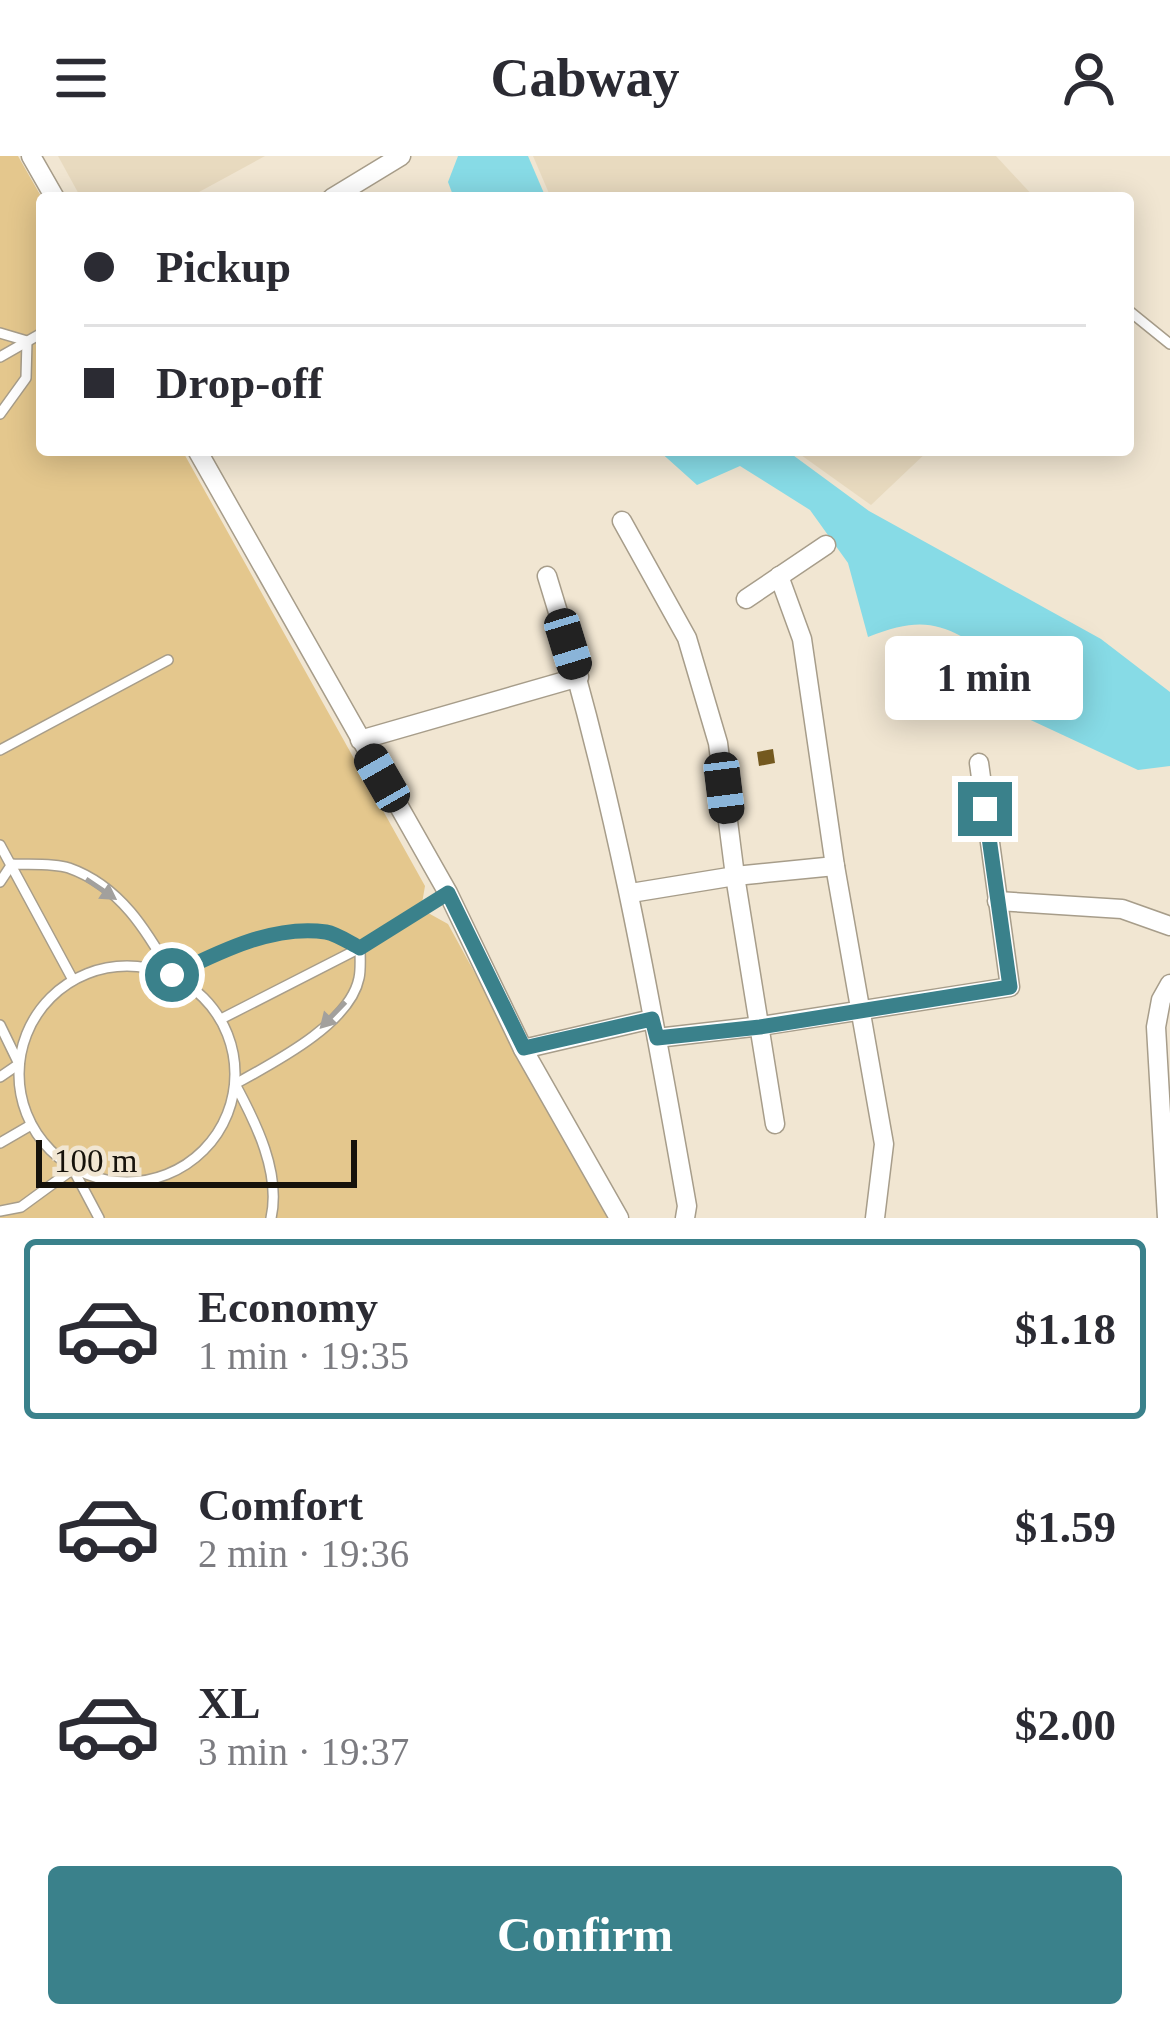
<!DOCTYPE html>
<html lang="en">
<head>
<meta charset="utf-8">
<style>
	:root { --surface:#fff; --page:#f7f7f7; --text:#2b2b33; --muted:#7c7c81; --line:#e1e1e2; --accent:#3a818b }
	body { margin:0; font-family:Georgia,serif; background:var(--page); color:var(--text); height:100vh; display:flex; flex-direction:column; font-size:45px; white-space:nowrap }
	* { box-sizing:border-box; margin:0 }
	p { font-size:39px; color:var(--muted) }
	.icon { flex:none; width:66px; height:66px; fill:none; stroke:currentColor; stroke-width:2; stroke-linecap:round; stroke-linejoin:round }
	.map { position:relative; height:1062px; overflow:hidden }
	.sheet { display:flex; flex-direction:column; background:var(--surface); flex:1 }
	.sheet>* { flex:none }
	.guide { position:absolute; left:36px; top:36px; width:1098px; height:264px; border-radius:12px; box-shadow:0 6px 30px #0003; display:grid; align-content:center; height:264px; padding:0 48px; background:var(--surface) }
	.scale { position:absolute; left:36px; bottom:30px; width:321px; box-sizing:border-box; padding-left:12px; border:6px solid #16120b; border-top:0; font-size:33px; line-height:42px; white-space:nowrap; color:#16120b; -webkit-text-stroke:9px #f1e6d2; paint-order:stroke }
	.end { position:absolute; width:54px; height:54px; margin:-27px; border:15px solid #3a818b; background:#fff; box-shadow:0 0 0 6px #fff }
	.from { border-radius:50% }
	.bubble { position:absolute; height:84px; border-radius:12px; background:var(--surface); box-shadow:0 6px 30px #0003; font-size:39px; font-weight:700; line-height:84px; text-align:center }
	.car { position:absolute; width:36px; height:72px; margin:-36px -18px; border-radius:15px; box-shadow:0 0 9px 3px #0007; background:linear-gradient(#222 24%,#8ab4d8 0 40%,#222 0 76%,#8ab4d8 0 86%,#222 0) }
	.guide b { display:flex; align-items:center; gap:42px; height:114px; font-size:45px }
	.guide b+b { border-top:3px solid var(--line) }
	.guide i { width:30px; height:30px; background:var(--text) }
	ul { padding:21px 0 0; list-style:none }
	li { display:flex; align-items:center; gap:36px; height:180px; margin:0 24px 18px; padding:0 24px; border:6px solid transparent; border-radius:12px }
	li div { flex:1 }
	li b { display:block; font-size:45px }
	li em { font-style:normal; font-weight:700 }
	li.selected { border-color:var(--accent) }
	li>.icon { width:108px; height:108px; stroke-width:1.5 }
	.button { display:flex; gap:24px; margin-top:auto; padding:24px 48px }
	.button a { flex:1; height:138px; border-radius:12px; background:var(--accent); color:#fff; font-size:48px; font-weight:700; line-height:138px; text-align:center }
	header { display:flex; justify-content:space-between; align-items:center; height:156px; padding:0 48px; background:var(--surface); font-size:54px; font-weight:700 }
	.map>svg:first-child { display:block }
	.built { fill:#e8dabf }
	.green { fill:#e4c78d }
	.water { fill:#87dbe6 }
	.building { fill:#74591f }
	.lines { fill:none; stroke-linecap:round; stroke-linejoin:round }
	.service-casing { stroke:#a79d8a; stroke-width:12 }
	.minor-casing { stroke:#a79d8a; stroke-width:21 }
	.service { stroke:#fff; stroke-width:9 }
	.minor { stroke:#fff; stroke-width:18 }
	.oneway { fill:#a2a09d }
	.route { stroke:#3a818b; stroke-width:15 }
</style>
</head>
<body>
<header><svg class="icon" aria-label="menu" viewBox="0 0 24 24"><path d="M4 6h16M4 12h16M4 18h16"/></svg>Cabway<svg class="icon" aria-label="person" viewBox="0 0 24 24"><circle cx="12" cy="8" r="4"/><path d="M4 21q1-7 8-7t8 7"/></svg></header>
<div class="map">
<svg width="1170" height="1062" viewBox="0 0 1170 1062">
	<rect width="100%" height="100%" fill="#f1e6d2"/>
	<!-- built -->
	<g class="built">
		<path d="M58,0H265L188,42H81Z"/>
		<path d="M533,0H996L1035,42H551Z"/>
		<path d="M794,294H929L871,349Z"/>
	</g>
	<!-- green -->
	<path class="green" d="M0,0H18L42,42V294H182L425,730L421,753L448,768L609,1062H0Z"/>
	<!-- water -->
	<g class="water">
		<path d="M458,0H528L546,42H454L448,26Z"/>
		<path d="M658,294H786L869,355L1101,483L1170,536V610L1138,614L1022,560L1007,507C950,474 934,454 868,481L848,407L810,354L740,310L697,329Z"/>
	</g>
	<!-- building -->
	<path class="building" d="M773,593L775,607L759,610L757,596Z"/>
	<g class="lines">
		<!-- service casing -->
		<g class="service-casing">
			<g id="service">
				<path d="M1128,154L1170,188"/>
				<path d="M0,177L27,185L26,222L0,258"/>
				<path d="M0,201L42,177"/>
				<path d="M0,594L168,504"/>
				<path d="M0,689L73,824"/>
				<path d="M0,726L12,708C29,709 52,707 69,712C120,730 147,775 172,819C217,797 273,768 326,776C337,778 350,787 360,792C360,802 361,813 359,822C350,868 273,907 235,928C256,967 281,1017 271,1062"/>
				<circle cx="127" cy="918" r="108"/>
				<path d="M221,863L360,792L447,738"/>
				<path d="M0,869L19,908L0,921"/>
				<path d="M0,987L31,969"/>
				<path d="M0,1055L21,1051L73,1013L99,1062"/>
			</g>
		</g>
		<!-- minor casing -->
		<g class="minor-casing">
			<g id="minor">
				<path d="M31,0L55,42"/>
				<path d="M332,42L401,0"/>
				<path d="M197,294L448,737L523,893L619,1062"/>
				<path d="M622,365L687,482L718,587L735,720L775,968"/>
				<path d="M547,420C613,630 649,834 687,1050L685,1062"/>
				<path d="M779,420L802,483L835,710L884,988L875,1062"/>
				<path d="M746,443L826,389"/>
				<path d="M360,584L579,521"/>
				<path d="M631,737L735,720L835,710"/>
				<path d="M997,745L1122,753L1170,770"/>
				<path d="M657,882L761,870L1010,831L979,607"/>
				<path d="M523,893L652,863"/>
				<path d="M1167,1062L1156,871L1161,844L1170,828"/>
			</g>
		</g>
		<!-- service -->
		<use href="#service" class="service"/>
		<!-- minor -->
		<use href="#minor" class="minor"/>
	</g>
	<!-- one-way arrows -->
	<defs><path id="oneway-solid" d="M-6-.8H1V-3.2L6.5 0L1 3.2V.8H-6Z" transform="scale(3)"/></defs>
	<g class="oneway">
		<use href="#oneway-solid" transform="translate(101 733) rotate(34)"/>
		<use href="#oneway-solid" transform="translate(333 859) rotate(134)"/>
	</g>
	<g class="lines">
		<!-- route -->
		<path class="route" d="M172,819C217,797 273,768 326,776C337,778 350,787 360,792L448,737L524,892L652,863L657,882L760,871L1010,831L985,653"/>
	</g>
</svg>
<div class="scale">100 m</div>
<i class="end from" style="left:172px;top:819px"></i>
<i class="end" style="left:985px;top:653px"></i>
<div class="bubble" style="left:885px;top:480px;width:198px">1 min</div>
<i class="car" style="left:568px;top:488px;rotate:163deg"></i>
<i class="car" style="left:382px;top:622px;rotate:330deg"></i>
<i class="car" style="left:724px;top:632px;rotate:173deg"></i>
<div class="guide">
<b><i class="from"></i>Pickup</b>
<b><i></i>Drop-off</b>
</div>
</div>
<section class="sheet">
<ul>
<li class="selected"><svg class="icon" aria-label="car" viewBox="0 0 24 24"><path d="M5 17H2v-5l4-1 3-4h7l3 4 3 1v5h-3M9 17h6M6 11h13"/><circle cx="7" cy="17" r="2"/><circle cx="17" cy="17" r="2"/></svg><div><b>Economy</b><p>1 min · 19:35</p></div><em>$1.18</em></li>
<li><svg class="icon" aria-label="car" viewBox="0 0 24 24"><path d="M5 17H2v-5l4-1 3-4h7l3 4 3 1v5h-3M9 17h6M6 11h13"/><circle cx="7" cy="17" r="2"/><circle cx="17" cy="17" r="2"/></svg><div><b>Comfort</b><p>2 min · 19:36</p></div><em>$1.59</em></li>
<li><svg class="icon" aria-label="car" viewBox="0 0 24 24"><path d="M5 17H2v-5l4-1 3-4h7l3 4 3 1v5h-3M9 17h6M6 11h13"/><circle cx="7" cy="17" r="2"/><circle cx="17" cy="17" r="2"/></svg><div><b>XL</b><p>3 min · 19:37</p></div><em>$2.00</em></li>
</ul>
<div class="button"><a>Confirm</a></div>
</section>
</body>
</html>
